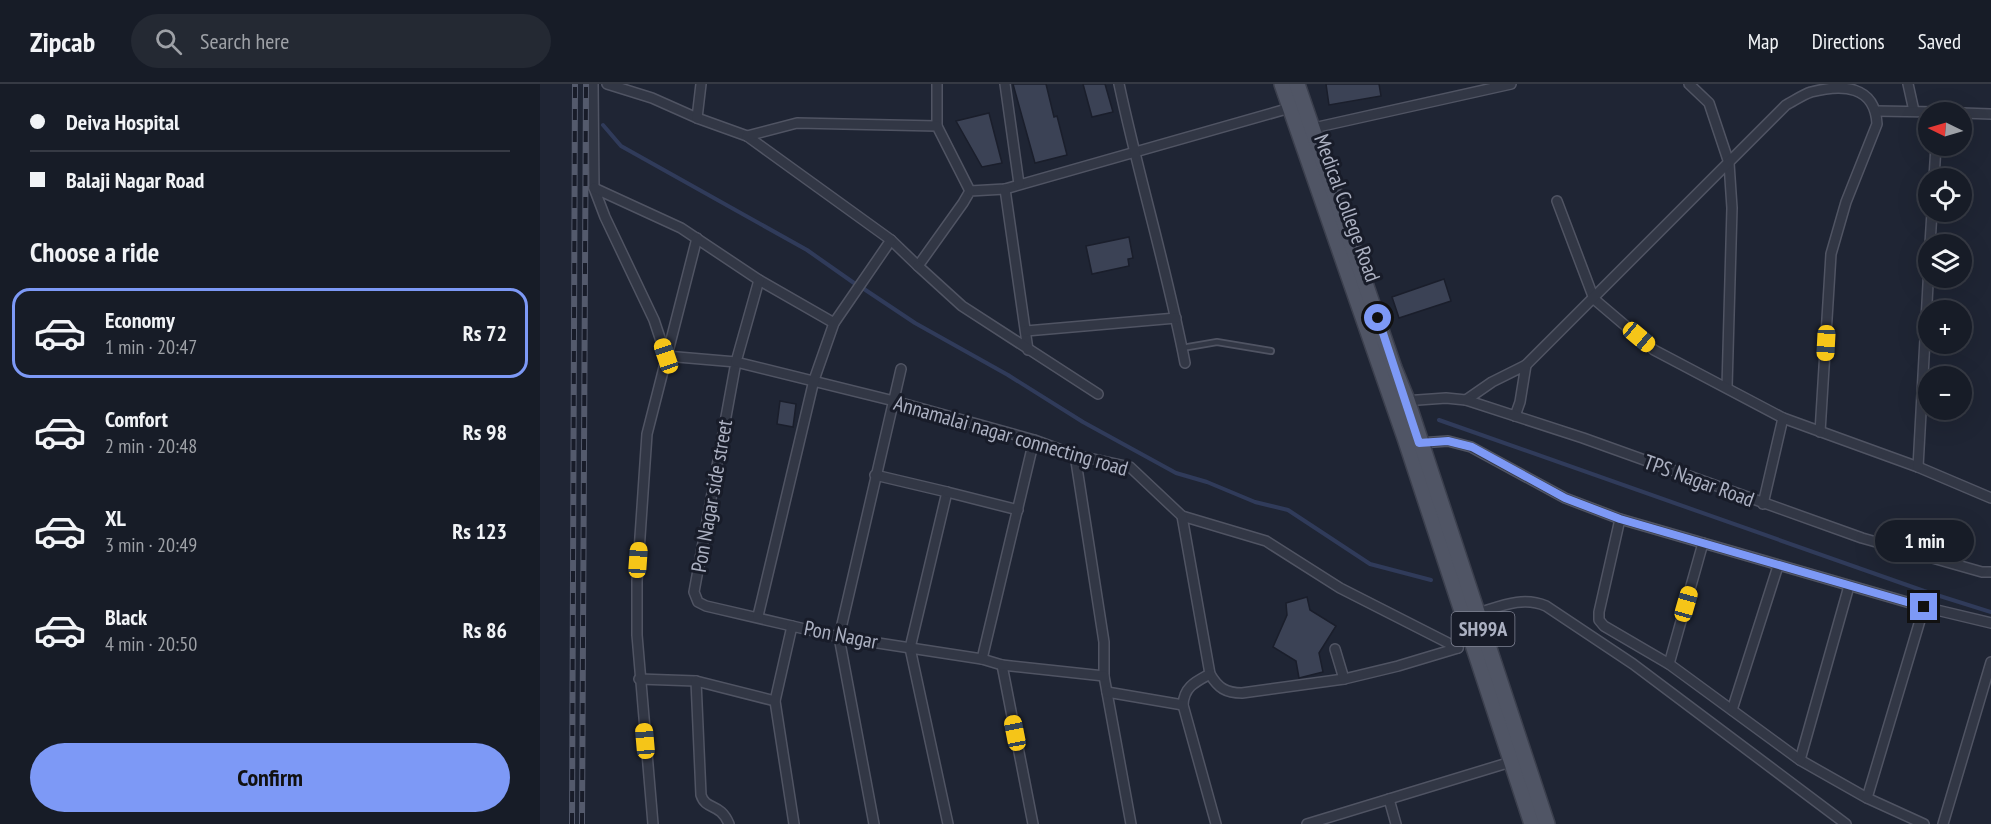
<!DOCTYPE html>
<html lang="en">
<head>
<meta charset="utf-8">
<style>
	:root { --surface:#171c27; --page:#242933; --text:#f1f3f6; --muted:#9ea1a7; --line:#363a44; --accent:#7d99f6 }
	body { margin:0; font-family:"PT Sans Narrow",sans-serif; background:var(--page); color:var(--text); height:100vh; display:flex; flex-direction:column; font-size:22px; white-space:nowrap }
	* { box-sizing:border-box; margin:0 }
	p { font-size:20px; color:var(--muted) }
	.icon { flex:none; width:33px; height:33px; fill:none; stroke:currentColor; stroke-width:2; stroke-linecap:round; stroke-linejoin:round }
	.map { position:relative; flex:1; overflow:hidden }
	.panel { display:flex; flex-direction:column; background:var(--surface); width:540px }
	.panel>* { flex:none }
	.top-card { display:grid; align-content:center; height:132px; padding:0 30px; background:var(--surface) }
	.needle { width:39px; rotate:275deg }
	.fabs { position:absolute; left:1378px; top:18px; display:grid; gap:12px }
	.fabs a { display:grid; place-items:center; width:54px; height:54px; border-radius:50%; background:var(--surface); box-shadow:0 6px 24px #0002,0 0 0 2px var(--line); font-size:30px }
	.end { position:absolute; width:27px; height:27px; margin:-14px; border:8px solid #7d99f6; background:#111; box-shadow:0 0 0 3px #111 }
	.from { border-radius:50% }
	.bubble { position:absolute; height:42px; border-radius:21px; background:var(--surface); box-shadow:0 6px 24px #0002,0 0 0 2px var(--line); font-size:20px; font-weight:800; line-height:42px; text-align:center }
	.car { position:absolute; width:18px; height:36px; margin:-18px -9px; border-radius:8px; box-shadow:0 0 4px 2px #0007; background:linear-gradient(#f5c518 24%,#345 0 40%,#f5c518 0 76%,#345 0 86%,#f5c518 0) }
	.top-card b { display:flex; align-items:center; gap:21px; height:57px; font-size:22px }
	.top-card b+b { border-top:2px solid var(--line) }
	.top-card i { width:15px; height:15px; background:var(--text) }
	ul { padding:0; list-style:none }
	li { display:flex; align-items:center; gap:18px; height:90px; margin:0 12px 9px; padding:0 18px; border:3px solid transparent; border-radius:18px }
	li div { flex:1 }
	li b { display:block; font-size:22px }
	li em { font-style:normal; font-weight:800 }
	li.selected { border-color:var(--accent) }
	li>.icon { width:54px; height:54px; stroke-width:1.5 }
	h2 { padding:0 30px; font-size:27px; line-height:72px }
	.cta { display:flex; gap:12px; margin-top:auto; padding:12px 30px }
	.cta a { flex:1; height:69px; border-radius:36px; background:var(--accent); color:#111; font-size:24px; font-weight:800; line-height:69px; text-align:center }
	header { display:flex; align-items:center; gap:36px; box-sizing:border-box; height:84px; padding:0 30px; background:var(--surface); border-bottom:2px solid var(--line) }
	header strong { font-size:28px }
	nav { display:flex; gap:33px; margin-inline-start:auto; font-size:21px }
	.search { width:420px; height:54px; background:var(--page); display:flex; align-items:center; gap:15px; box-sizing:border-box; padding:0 21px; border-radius:33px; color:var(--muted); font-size:22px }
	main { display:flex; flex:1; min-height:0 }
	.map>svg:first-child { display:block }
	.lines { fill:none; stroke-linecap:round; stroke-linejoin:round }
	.stream { stroke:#303b5a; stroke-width:4 }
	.building { fill:#3b4255; stroke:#1a1e2b; stroke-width:1.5 }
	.lane-casing { stroke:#505463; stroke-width:8 }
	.street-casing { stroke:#505463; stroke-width:12 }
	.primary-casing { stroke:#3c404e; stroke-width:18 }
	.lane { stroke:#323745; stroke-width:4.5 }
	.street { stroke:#323745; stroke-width:9 }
	.primary { stroke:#505565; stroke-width:15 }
	.rail-casing { stroke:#545a6c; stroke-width:6 }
	.rail { stroke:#181c29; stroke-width:4; stroke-dasharray:11; stroke-linecap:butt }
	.route { stroke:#7d99f6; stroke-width:8 }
	.labels { text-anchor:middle; stroke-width:6; stroke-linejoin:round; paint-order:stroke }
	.shield { fill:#181c29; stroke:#808494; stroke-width:1.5 }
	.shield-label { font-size:20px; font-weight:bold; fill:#acb1c2 }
	.street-label { font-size:21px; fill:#acb1c2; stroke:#181c29 }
</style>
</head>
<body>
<header>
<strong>Zipcab</strong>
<div class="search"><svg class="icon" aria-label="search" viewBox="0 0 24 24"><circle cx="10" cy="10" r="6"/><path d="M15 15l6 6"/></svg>Search here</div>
<nav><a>Map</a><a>Directions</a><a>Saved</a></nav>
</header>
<main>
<section class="panel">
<div class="top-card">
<b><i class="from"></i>Deiva Hospital</b>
<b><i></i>Balaji Nagar Road</b>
</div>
<h2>Choose a ride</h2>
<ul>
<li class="selected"><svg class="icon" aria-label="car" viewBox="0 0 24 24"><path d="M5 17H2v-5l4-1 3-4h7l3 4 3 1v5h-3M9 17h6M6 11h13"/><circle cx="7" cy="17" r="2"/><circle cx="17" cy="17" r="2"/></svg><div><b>Economy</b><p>1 min · 20:47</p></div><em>Rs 72</em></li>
<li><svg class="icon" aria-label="car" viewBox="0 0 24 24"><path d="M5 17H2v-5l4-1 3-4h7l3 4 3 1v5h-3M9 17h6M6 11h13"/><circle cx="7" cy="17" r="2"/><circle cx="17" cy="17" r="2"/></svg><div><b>Comfort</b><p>2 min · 20:48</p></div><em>Rs 98</em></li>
<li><svg class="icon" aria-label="car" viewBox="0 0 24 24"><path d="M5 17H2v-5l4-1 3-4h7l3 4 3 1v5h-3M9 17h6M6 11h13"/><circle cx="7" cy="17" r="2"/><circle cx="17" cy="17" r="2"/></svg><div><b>XL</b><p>3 min · 20:49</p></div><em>Rs 123</em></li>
<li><svg class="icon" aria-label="car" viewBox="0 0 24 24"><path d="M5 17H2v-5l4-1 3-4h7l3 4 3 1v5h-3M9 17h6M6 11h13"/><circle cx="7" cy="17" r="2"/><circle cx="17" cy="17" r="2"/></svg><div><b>Black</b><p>4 min · 20:50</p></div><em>Rs 86</em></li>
</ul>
<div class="cta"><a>Confirm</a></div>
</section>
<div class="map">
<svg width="1451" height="740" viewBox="0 0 1451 740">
	<rect width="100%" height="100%" fill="#1f2534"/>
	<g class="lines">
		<!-- stream -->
		<g class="stream">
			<path d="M63,41L81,62L267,166L314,199"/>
			<path d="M324,205L375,239L468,291L543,338L636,389L667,398L715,418L748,426L830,480L891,496"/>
			<path d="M899,336L1384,507L1451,528"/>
		</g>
	</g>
	<!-- building -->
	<g class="building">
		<path d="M473,0H506L514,33L517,32L527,71L495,79Z"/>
		<path d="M543,0H565L573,28L552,33Z"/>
		<path d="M786,0H839L841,12L789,21Z"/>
		<path d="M449,29L462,79L442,83L416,37Z"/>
		<path d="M589,153L593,174L588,175L589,182L552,190L546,162Z"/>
		<path d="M904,195L911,217L859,234L852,213Z"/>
		<path d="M240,317L256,320L253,343L237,340Z"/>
		<path d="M767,513L770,526L796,542L779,569L783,588L759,594L756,577L733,563L747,531L746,519Z"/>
	</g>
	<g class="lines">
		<!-- lane casing -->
		<g class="lane-casing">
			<path id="lane" d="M642,264L677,258L731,267"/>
		</g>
		<!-- street casing -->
		<g class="street-casing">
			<g id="street">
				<path d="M53,0L54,104L65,133L114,236L126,272L196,278L154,508L158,518L166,522L252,542"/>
				<path d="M67,0L112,14L157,34L207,52L351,156L378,182L423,119L430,107L465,105L750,24"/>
				<path d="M465,0L479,100"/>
				<path d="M579,0C599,94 627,185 645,279"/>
				<path d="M1149,0L1169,19L1189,79L1192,124L1187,303"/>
				<path d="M1368,0L1374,27"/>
				<path d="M1336,27L1397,28"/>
				<path d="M1422,29L1451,30"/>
				<path d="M157,34L161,0"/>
				<path d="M397,42V0"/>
				<path d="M769,45L971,0"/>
				<path d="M207,52L257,39L397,42L430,107"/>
				<path d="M1394,94L1396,62"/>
				<path d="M54,104L141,144L219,196L294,239"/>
				<path d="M465,105L488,266"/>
				<path d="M1017,117L1054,215L1114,266L1243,334L1378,383L1451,414"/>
				<path d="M1390,160L1392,128"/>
				<path d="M378,182L422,222L558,310"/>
				<path d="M219,196L196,278L354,317L494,356L535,371L590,383L642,432L726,457L800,504L918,564"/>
				<path d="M486,247L636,234"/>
				<path d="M986,281L1246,21C1254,17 1262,11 1271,8C1302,0 1335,1 1337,40L1306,118L1291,170L1280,348"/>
				<path d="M926,316L952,298L986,281L980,318L975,332"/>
				<path d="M864,317L906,314L926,316L1043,354L1322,454L1442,488H1451"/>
				<path d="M880,359L908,357L931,363L1025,414L1080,435L1384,523L1451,539"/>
				<path d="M535,371L564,558V592L591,740"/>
				<path d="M1378,383L1389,182"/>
				<path d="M335,391L407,408L370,564L408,740"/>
				<path d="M407,408L478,426"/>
				<path d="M1223,420L1243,334"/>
				<path d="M642,432L670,590C678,604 686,609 702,609L804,595"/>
				<path d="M1080,435L1059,528V536L1064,542L1129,580L1260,676L1327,714L1384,740"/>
				<path d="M938,529C961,522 983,512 1006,522L1093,580L1306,740"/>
				<path d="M218,532L274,296L294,239L351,156"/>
				<path d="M795,565L804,595L858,582L918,564"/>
				<path d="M442,575L494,356"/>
				<path d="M1129,580L1163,459"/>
				<path d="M462,581L493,740"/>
				<path d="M670,590C655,598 644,603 643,621L676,740"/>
				<path d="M99,595L156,597L235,617"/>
				<path d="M156,597L161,711C166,727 180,718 189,740"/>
				<path d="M567,608L643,621"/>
				<path d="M1192,626L1238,482"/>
				<path d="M1260,676L1309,502"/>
				<path d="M1327,714L1384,523"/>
				<path d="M849,715L856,740"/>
				<path d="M113,740L97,551V497L107,350L157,154"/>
				<path d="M254,740L235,617L252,542L299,553L442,575L462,581L564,592"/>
				<path d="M334,740L299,553L361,285"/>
				<path d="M767,740L974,677"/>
				<path d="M1403,740L1451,578"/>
			</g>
		</g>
		<!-- primary casing -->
		<g class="primary-casing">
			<g id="primary">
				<path d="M742,0L865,354L992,740"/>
				<path d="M757,0L854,284L867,316L1007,740"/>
			</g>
		</g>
		<!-- lane -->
		<use href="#lane" class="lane"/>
		<!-- street -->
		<use href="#street" class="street"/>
		<!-- primary -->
		<use href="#primary" class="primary"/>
		<!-- rail casing -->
		<g class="rail-casing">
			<g id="rail">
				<path d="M32,740L35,0"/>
				<path d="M42,740L46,0"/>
			</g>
		</g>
		<!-- rail -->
		<use href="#rail" class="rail"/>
	</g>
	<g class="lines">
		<!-- route -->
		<path class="route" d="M838,234L879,359L908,357L932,363L1025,414L1080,435L1384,523"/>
	</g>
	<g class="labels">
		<!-- shield labels -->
		<rect class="shield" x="911.5" y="528" width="63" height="34" rx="4.5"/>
		<g class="shield-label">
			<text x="943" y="552">SH99A</text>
		</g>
		<!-- street labels -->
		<g class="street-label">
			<text transform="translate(807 124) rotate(70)" y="7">Medical College Road</text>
			<text transform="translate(471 352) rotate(16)" y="7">Annamalai nagar connecting road</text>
			<text transform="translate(1159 397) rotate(20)" y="7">TPS Nagar Road</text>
			<text transform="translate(172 412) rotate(-80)" y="7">Pon Nagar side street</text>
			<text transform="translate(301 551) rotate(11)" y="7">Pon Nagar</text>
		</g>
	</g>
</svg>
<div class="fabs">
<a><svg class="needle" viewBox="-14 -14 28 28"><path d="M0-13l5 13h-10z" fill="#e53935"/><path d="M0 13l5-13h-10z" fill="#9ea1a7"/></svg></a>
<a><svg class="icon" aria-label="locate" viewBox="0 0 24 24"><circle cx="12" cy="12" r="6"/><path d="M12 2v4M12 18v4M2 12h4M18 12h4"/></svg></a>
<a><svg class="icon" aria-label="layers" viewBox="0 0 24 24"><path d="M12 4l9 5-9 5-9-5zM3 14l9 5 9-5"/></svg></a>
<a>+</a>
<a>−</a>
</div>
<i class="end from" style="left:838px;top:234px"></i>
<i class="end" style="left:1384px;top:523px"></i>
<div class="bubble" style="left:1335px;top:436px;width:99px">1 min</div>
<i class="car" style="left:1099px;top:253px;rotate:130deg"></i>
<i class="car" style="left:1286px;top:259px;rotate:183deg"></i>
<i class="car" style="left:126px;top:272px;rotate:341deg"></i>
<i class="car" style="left:98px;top:476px;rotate:4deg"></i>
<i class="car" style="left:1146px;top:520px;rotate:16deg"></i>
<i class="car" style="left:475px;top:649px;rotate:349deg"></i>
<i class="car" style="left:105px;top:657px;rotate:355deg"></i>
</div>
</main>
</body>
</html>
